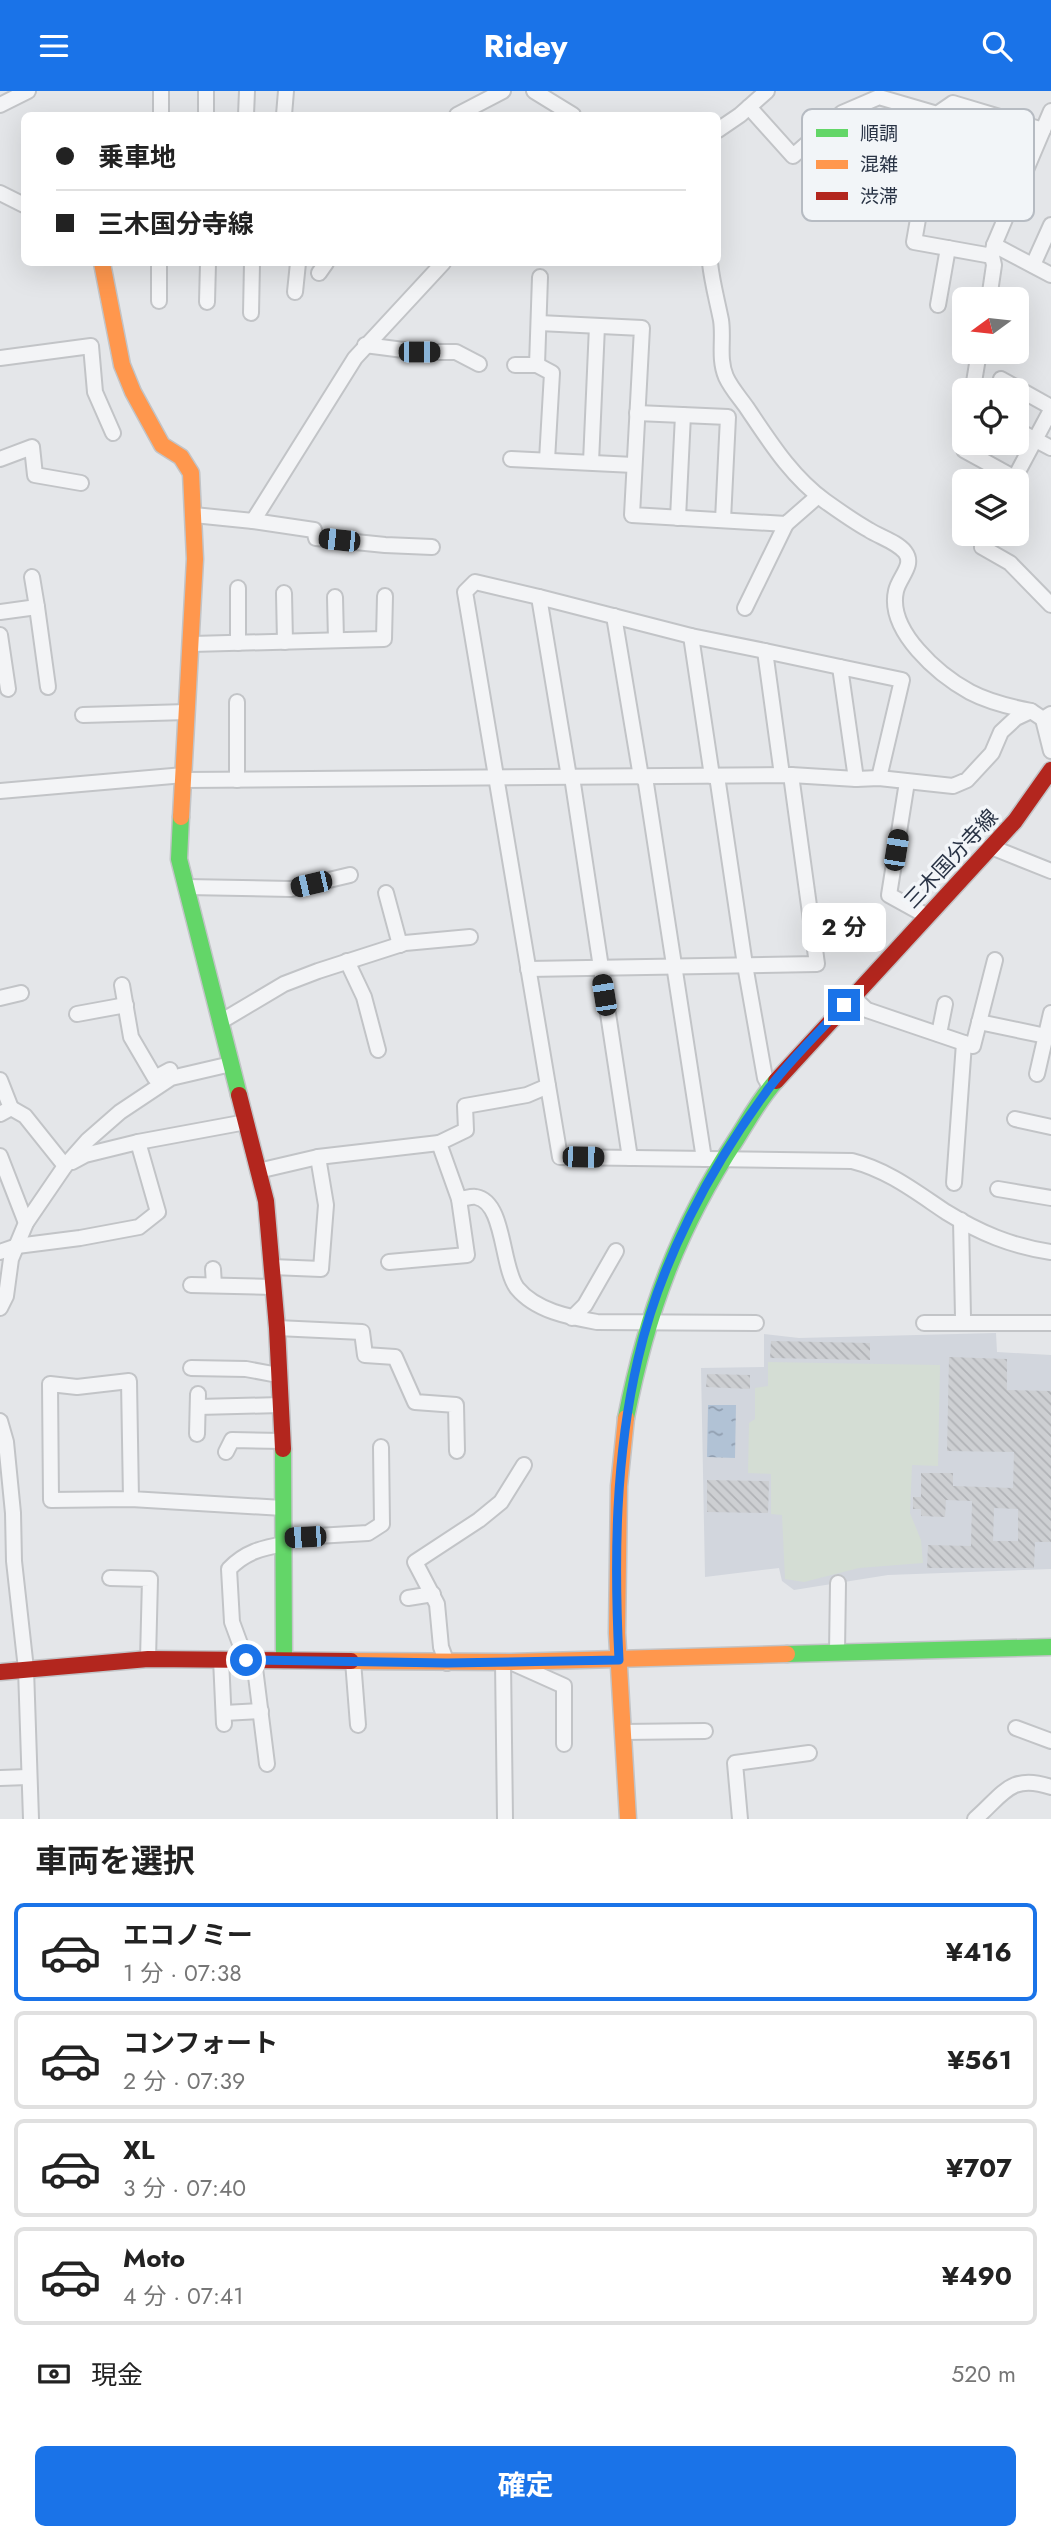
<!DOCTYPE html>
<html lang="ja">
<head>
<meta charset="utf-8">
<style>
	:root { --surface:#fff; --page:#f6f6f6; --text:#222; --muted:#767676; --line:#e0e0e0; --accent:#1a73e8 }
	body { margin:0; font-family:Jost,"Noto Sans JP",sans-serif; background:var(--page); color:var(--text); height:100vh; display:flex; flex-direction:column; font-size:26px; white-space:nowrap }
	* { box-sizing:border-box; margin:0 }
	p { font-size:23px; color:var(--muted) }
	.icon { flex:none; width:38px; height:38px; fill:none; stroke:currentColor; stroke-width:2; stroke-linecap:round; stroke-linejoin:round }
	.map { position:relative; height:1728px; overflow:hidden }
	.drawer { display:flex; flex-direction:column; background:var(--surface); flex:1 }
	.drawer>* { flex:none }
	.banner { position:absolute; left:21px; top:21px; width:700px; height:154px; border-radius:10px; box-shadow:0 7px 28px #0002; display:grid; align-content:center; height:154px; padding:0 35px; background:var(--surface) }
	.needle { width:46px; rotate:255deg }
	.tools { position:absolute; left:952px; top:196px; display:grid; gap:14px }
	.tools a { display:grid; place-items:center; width:77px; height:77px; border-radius:10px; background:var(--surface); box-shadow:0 7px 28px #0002; font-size:35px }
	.end { position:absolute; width:32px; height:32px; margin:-16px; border:9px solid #1a73e8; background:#fff; box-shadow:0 0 0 4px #fff }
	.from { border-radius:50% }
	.bubble { position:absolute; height:49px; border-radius:10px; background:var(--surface); box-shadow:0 7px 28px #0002; font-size:23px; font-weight:700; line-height:49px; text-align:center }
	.car { position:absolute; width:21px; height:42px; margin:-21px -10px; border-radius:9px; box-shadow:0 0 5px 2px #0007; background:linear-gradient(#222 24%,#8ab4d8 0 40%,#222 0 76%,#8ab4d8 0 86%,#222 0) }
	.banner b { display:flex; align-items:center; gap:24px; height:66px; font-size:26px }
	.banner b+b { border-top:2px solid var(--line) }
	.banner i { width:18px; height:18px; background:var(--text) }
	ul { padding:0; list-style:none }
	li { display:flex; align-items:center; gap:21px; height:98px; margin:0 14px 10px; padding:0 21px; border:4px solid var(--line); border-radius:10px }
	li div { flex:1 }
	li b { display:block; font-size:26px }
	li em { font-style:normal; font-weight:700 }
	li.selected { border-color:var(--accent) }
	li>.icon { width:63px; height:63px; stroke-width:1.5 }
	h2 { padding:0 35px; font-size:32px; line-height:84px }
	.pay { display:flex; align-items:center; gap:18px; height:77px; padding:0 35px; font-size:26px }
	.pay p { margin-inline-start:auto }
	.button { display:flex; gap:14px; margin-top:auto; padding:14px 35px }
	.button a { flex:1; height:80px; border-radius:10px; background:var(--accent); color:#fff; font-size:28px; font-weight:700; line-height:80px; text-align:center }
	header { display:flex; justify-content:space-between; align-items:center; height:91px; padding:0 35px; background:var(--accent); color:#fff; font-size:32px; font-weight:700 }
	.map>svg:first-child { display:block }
	.built { fill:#d2d6dd }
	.garden { fill:#d4ddd4 }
	.water { fill:url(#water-ripples) }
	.building { fill:url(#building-back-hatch); fill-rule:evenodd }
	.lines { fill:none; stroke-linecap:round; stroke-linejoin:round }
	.street-casing { stroke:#c2c4c7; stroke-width:18 }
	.fast-casing { stroke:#c2c4c7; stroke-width:19 }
	.slow-casing { stroke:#c2c4c7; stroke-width:19 }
	.jam-casing { stroke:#c2c4c7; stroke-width:19 }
	.street { stroke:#f3f4f6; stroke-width:14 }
	.fast { stroke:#63d668; stroke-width:16 }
	.slow { stroke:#ff974d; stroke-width:16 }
	.jam { stroke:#b3261e; stroke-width:16 }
	.route { stroke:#1a73e8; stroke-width:9 }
	.labels { text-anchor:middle; stroke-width:7; stroke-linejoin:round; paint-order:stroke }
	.street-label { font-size:21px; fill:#293345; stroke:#f2f5f8 }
	.key { fill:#f2f5f8; stroke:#b6bbc2; stroke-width:2 }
	.key-label { font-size:19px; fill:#293345 }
</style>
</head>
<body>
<header><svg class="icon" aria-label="menu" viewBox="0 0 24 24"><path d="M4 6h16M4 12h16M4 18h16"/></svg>Ridey<svg class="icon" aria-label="search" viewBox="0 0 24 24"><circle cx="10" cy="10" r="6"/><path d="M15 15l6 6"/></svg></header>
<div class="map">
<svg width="1051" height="1728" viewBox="0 0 1051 1728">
	<defs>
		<pattern id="water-ripples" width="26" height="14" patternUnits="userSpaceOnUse" patternTransform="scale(1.75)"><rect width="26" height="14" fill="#b1c2d5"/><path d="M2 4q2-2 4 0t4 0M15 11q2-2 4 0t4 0" fill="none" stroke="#909eaf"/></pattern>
		<pattern id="building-back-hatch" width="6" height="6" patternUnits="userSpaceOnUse" patternTransform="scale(1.75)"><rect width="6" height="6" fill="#cdcfd2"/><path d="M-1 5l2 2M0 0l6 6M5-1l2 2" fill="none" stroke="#b0b2b6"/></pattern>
	</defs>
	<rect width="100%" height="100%" fill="#e4e6e9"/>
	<!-- built -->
	<path class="built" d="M996,1242L997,1261L1051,1264V1478L888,1484L794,1499L782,1490L779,1477L705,1486L701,1277L764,1276V1243L799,1247Z"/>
	<!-- garden -->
	<path class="garden" d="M768,1271L940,1274L938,1375L912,1374L910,1422L921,1449L923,1472L859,1477L804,1491L785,1488L782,1424L771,1423V1383L748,1382L749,1332L755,1328V1297L768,1295Z"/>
	<!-- water -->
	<path class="water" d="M708,1314H736L735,1367L707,1366Z"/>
	<!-- building -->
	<g class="building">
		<path d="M771,1250L870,1252V1269L770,1267Z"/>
		<path d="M949,1266L1007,1268V1299L1051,1300V1451H1035L1034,1477H927L928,1454L971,1455L972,1410L946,1409L945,1426L921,1425V1418H913V1406H921V1382H953V1395L1013,1397L1014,1361L947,1360ZM994,1417L1018,1418V1450H993Z"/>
		<path d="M707,1283L750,1284V1298L706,1296Z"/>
		<path d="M707,1389L769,1390L768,1422L707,1421Z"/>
	</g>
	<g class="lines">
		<!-- street casing -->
		<g class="street-casing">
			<g id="street">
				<path d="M534,0L573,24"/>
				<path d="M0,14L28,0"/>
				<path d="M749,16L793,65L842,22L879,6L937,23L953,12L1043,39"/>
				<path d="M161,24V0"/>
				<path d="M206,24V0"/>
				<path d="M246,24L247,0"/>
				<path d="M284,24L286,0"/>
				<path d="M457,24L503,0"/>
				<path d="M718,39L740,24L767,0"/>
				<path d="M0,102L24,114"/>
				<path d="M1015,103L925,88L914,151L992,165L994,154L1051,20"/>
				<path d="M994,154L1051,184"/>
				<path d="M710,172C712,191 717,209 721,229C724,248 718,267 726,286C731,297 740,307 747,317C770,351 791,385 825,410C839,420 853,430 869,439C880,446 897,451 905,461C915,474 899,486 896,500C887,540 939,584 970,601C989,611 1010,616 1031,620"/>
				<path d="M1033,174L1051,134"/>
				<path d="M319,182L326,172"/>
				<path d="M295,201L298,172"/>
				<path d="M989,208L994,174L992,165"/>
				<path d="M159,210V172"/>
				<path d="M207,211L208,172"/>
				<path d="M938,214L948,157"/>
				<path d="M251,222L252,172"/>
				<path d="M539,232L642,237L632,424L786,433L818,405"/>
				<path d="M365,254L419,261H456L479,273"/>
				<path d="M0,267L91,255L95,301L113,342"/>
				<path d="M515,274H537L552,282L547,369"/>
				<path d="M537,274L540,186"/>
				<path d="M1001,288L1051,316"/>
				<path d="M976,299L974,291L979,261"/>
				<path d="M637,322L728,326L723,429"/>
				<path d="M1017,339L1051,357"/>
				<path d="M964,359L1015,387"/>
				<path d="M0,368L32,356L35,384L81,392"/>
				<path d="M511,368L634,374"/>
				<path d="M591,371L597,235"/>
				<path d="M1013,390L1051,319"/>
				<path d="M194,424L253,430L355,267L443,172"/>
				<path d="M678,427L683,324"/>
				<path d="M253,430L314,439L316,447L385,454L432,456"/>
				<path d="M986,443L982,456L1010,472L1051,514"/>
				<path d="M238,497V552"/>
				<path d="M284,502L285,551"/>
				<path d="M335,506L336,549"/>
				<path d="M539,506L475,491L465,501L560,1066L852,1070C888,1079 916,1101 946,1121C980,1142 1011,1155 1051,1161"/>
				<path d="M37,516L48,596"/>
				<path d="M745,517L786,433"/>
				<path d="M0,521L37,516L32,486"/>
				<path d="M614,525L641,686"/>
				<path d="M0,544L8,598"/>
				<path d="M192,553L384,548L385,505"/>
				<path d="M237,611V689"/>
				<path d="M83,624L187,621"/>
				<path d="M1043,628L1051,660"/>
				<path d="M782,684L765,560L840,576"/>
				<path d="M712,685L691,545L765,560"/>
				<path d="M717,685L745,874L765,987L770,996"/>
				<path d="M569,686L539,506L691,545"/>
				<path d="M572,686L630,1067"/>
				<path d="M645,686L704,1068"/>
				<path d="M856,688L840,576L902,589L879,687"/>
				<path d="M184,689L791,684L856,688L879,687L953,695L967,689L992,662L1001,641L1016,627L1031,620L1043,628L1051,623"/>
				<path d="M907,691L889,804L927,825"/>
				<path d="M0,700L184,684"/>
				<path d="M991,756L1051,780"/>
				<path d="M186,796L291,798L350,784"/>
				<path d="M386,802L400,854"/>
				<path d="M347,870L364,906L378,959"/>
				<path d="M528,878L817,873L791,684"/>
				<path d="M122,894L131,946L155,987L170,979"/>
				<path d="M852,905L867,919L973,955L995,869"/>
				<path d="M0,907L21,902"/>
				<path d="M77,923L126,914"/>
				<path d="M220,931L284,893L318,880L405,852L470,846"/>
				<path d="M979,931L1046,945"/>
				<path d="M939,943L945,913"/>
				<path d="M1037,983L1051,922"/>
				<path d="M0,989L11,1017L0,1023"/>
				<path d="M11,1017L25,1025L65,1075"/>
				<path d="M1015,1028L1051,1036"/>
				<path d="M138,1051L246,1031"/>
				<path d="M0,1065L26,1132"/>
				<path d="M258,1080L318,1066L439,1052"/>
				<path d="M954,1092L964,952"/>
				<path d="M998,1098L1051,1107"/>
				<path d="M459,1108C464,1108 471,1105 476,1106C505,1111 501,1176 517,1197C536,1220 569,1226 597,1231L756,1232"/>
				<path d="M961,1129L963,1226"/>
				<path d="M0,1161L17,1155L80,1147L139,1136L158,1121L138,1051L85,1064L72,1071"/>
				<path d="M389,1171L467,1164L459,1108L439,1052L466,1039L465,1015L527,1004L548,995"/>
				<path d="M272,1176L321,1178L326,1114L318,1066"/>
				<path d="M213,1178L214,1194"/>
				<path d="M191,1194L273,1196"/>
				<path d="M0,1217L6,1205L11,1168L26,1132L65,1075L88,1049L120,1021L171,987L231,973"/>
				<path d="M572,1227L585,1214L616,1160"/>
				<path d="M924,1232H1051"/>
				<path d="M277,1237L362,1241L365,1264L395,1266L415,1311L456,1314L457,1360"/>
				<path d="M191,1277L246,1278L278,1284"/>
				<path d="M198,1316L281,1314"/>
				<path d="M0,1330L6,1351L13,1422L14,1470L26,1578L31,1728"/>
				<path d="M197,1343L198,1303"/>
				<path d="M226,1361L232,1349L283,1350"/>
				<path d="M131,1408L129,1290L77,1296L50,1293L51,1409L131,1408L283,1417"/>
				<path d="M283,1447L368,1442L382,1433L381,1356"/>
				<path d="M110,1487L150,1488L148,1568"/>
				<path d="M408,1507L433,1503"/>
				<path d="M837,1561L838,1492"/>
				<path d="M221,1568L224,1633"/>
				<path d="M246,1569L232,1531L229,1478C245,1461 262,1457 284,1453"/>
				<path d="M254,1569L267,1673"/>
				<path d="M353,1570L358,1634"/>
				<path d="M503,1571L505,1728"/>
				<path d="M447,1572L441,1556L437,1513L415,1471L479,1429L501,1411L524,1374"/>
				<path d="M515,1573L564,1595V1653"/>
				<path d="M224,1622L261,1620"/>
				<path d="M1016,1637L1051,1650"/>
				<path d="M623,1641L705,1640"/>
				<path d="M0,1687L28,1686"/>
				<path d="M740,1728L735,1672L809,1662"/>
				<path d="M975,1728C1003,1704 1010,1682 1051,1696"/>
			</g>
		</g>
		<!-- fast casing -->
		<g class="fast-casing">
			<g id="fast">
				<path d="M181,726L179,768L239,1004"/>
				<path d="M626,1327C647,1221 678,1137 737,1047C749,1028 761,1006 776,990"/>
				<path d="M283,1358L284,1569"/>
				<path d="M787,1563L1051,1556"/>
			</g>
		</g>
		<!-- slow casing -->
		<g class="slow-casing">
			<g id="slow">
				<path d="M102,172L122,274L133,301L162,354L181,366L191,382L195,468L181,726"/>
				<path d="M626,1327L619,1395L617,1542L628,1728"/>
				<path d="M351,1570L511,1571L787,1563"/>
			</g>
		</g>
		<!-- jam casing -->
		<g class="jam-casing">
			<g id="jam">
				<path d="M776,990L1015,730L1051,679"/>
				<path d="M239,1004L266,1110L277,1237L283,1358"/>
				<path d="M0,1581L148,1568L351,1570"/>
			</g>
		</g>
		<!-- street -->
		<use href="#street" class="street"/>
		<!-- fast -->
		<use href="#fast" class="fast"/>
		<!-- slow -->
		<use href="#slow" class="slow"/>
		<!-- jam -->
		<use href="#jam" class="jam"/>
	</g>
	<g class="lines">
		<!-- route -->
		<path class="route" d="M246,1569L447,1572L619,1569C614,1469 615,1366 638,1268C660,1171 710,1077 769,997C791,968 819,941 844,914"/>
	</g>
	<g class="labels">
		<!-- street labels -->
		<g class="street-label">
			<text transform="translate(951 768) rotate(-47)" y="7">三木国分寺線</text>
		</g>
	</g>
	<!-- legend -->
	<rect x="802" y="18" width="232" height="112" rx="10" class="key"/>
	<rect x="816" y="38" width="32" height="8" fill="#63d668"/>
	<rect x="816" y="69" width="32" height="9" fill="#ff974d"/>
	<rect x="816" y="101" width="32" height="8" fill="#b3261e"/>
	<g class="key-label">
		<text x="860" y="49">順調</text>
		<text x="860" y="80">混雑</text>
		<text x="860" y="112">渋滞</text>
	</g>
</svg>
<div class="tools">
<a><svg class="needle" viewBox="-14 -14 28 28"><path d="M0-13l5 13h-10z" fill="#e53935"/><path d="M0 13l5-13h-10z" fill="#767676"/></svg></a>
<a><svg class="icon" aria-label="locate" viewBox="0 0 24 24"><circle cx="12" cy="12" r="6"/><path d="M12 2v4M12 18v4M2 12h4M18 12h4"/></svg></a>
<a><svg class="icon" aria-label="layers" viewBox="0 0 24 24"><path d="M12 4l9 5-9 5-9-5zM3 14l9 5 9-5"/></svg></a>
</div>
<i class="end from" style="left:246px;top:1569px"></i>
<i class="end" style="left:844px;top:914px"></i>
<div class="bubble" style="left:802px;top:812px;width:84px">2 分</div>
<i class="car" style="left:419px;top:261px;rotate:90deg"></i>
<i class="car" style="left:339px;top:449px;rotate:276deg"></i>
<i class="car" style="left:896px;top:759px;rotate:9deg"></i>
<i class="car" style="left:311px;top:793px;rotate:257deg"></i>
<i class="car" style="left:604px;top:904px;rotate:351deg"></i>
<i class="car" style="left:583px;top:1066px;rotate:91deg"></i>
<i class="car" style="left:305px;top:1446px;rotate:267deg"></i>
<div class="banner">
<b><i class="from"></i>乗車地</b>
<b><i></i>三木国分寺線</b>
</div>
</div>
<section class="drawer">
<h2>車両を選択</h2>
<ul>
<li class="selected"><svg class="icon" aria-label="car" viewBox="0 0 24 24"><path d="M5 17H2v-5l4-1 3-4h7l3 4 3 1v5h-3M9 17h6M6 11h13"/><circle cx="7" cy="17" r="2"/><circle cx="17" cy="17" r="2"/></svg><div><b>エコノミー</b><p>1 分 · 07:38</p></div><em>¥416</em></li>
<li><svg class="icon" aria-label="car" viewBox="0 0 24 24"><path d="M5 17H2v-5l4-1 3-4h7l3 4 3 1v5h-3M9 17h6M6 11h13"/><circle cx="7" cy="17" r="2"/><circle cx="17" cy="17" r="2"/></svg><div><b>コンフォート</b><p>2 分 · 07:39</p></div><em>¥561</em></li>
<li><svg class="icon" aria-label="car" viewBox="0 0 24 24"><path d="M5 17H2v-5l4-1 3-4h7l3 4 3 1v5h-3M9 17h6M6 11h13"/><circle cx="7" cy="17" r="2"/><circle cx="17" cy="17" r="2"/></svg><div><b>XL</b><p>3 分 · 07:40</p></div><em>¥707</em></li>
<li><svg class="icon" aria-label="car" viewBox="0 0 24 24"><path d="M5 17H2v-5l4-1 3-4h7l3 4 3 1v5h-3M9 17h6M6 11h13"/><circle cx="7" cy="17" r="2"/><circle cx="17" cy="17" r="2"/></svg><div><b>Moto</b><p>4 分 · 07:41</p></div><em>¥490</em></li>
</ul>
<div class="pay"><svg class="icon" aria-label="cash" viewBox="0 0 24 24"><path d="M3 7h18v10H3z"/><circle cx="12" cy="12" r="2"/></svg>現金<p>520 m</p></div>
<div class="button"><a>確定</a></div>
</section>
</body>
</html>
